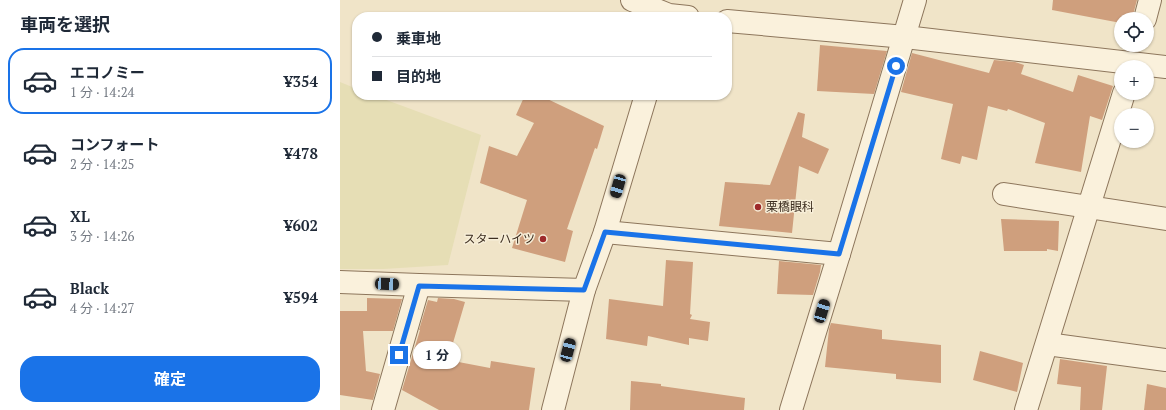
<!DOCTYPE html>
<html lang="ja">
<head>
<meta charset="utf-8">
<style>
	:root { --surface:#fff; --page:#f6f6f7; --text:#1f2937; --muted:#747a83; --line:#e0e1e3; --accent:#1a73e8 }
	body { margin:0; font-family:"PT Serif","Noto Sans JP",serif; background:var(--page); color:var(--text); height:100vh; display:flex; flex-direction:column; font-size:15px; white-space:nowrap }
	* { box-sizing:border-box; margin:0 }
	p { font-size:13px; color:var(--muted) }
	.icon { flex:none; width:22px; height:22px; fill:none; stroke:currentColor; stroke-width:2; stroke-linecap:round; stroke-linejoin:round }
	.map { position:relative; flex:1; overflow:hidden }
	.sheet { display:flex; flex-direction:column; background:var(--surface); width:340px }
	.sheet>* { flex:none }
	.hud { position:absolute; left:12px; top:12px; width:380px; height:88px; border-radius:16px; box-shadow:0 1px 3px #0004; display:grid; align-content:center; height:88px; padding:0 20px; background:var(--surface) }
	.buttons { position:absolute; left:774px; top:12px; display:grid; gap:8px }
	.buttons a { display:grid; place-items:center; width:40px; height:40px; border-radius:50%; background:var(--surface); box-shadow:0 1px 3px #0004; font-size:20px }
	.end { position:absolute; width:18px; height:18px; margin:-9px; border:5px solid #1a73e8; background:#fff; box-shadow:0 0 0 2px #fff }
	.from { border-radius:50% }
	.bubble { position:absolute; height:28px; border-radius:14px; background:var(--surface); box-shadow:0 1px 3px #0004; font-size:13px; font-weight:700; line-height:28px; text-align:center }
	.car { position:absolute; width:12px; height:24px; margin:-12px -6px; border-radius:5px; box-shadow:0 0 3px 1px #0007; background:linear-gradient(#222 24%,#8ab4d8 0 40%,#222 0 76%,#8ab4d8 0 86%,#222 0) }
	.hud b { display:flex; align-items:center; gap:14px; height:38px; font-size:15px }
	.hud b+b { border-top:1px solid var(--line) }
	.hud i { width:10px; height:10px; background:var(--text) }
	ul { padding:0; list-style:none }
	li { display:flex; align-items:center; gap:12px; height:66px; margin:0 8px 6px; padding:0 12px; border:2px solid transparent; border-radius:16px }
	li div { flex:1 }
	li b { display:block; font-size:15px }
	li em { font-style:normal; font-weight:700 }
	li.current { border-color:var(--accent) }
	li>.icon { width:36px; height:36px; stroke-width:1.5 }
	h2 { padding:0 20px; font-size:18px; line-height:48px }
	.primary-button { display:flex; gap:8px; margin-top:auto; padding:8px 20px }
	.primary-button a { flex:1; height:46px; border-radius:16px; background:var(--accent); color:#fff; font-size:16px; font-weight:700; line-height:46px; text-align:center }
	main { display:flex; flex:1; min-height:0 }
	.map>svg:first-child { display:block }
	.farmland { fill:#e6deb5 }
	.building { fill:#cf9f7d }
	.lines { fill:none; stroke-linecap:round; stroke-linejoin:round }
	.minor-casing { stroke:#8d765c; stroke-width:24 }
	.minor { stroke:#faf1dc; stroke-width:22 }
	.route { stroke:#1a73e8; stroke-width:5 }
	.poi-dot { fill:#9e2a2b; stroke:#f7eed8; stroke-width:1.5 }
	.labels { text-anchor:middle; stroke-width:3; stroke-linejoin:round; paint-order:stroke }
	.poi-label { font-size:12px; fill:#3d2e20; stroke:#f7eed8; text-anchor:start }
</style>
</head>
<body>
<main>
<section class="sheet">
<h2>車両を選択</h2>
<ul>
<li class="current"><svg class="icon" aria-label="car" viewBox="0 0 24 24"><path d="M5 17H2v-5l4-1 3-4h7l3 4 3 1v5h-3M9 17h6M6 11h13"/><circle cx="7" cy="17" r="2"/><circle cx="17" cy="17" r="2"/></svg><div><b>エコノミー</b><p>1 分 · 14:24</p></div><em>¥354</em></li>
<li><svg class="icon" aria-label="car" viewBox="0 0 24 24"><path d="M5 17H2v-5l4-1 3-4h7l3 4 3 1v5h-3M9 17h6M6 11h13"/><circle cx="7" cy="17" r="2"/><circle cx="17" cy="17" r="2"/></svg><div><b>コンフォート</b><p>2 分 · 14:25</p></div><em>¥478</em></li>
<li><svg class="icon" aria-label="car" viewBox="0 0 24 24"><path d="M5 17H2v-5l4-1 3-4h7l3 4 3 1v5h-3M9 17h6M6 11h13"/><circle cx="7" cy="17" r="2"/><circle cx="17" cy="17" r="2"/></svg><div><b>XL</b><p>3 分 · 14:26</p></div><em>¥602</em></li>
<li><svg class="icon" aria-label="car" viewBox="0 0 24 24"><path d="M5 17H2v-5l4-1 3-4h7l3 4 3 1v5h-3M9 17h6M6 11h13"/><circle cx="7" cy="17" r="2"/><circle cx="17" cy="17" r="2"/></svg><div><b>Black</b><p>4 分 · 14:27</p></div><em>¥594</em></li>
</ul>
<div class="primary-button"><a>確定</a></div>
</section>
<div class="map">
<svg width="826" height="410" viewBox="0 0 826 410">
	<rect width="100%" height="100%" fill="#f0e4c8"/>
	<!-- farmland -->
	<path class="farmland" d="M0,82L17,89V95H33L141,135L108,265L44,269H0Z"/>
	<!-- building -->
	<g class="building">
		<path d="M713,0H797L792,19H781V23L712,10Z"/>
		<path d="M480,45L547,51L534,94L477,91Z"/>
		<path d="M572,53L649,73L654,60L675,62L684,65L681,74L733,92L738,75L773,86L762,120L750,116L741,172L695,163L705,123L668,109L667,111L648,106L637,160L622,156L620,164L601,159L613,104L561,92Z"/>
		<path d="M185,95H199L264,126L257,149L255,148L227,229L233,231L225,262L172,248L187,200L140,183L149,146L177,156L194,123L176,115Z"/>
		<path d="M458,112L465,114L462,137L489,149L478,174L459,166L452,233L379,226L385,182L430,185Z"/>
		<path d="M661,219L719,221L718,251L707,249V251H664Z"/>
		<path d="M326,260L353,262L350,314L352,315L350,319L370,322L368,341L349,338V345L308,336L307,346L266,339L269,299L323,306Z"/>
		<path d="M439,261L481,265L480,272L473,295L437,294Z"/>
		<path d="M27,298L62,299L53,331H23L26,371L40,374L33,400L0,395V311H27Z"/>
		<path d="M98,298L114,299L125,302L108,360L150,368L151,361L195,368L189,410H99L62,390L80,330H79L88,300L97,302Z"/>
		<path d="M491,323L542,330V339L601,345V383L556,379V374L485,367L489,329Z"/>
		<path d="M640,351L683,363L677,392L633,380Z"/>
		<path d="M720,359L767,366L762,410H740L741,387L717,384Z"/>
		<path d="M291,381L321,384V386L405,398L404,410H290Z"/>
		<path d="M807,384L826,388V410H804Z"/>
	</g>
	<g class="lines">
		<!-- minor casing -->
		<g class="minor-casing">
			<g id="minor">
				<path d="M292,0L329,15L348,17"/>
				<path d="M805,19L810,0"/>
				<path d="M387,21L565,37L826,67"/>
				<path d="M664,194L826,219"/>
				<path d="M265,232L499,254"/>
				<path d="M0,282L79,285L244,290"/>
				<path d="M707,344L826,360"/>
				<path d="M43,410L79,285"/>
				<path d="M213,410L244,290L265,232L306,95"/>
				<path d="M451,410L499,254L575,0"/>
				<path d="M686,410L784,93"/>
			</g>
		</g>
		<!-- minor -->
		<use href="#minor" class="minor"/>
	</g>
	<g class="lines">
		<!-- route -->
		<path class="route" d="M59,355L79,286L244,290L265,232L499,254L556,66"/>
	</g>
	<!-- markers -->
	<g class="poi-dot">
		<circle cx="418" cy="207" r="4"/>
		<circle cx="203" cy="239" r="4"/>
	</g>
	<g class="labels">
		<!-- poi labels -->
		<g class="poi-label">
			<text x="426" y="211">栗橋眼科</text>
			<text x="195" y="243" text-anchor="end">スターハイツ</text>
		</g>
	</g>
</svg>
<div class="buttons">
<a><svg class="icon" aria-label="locate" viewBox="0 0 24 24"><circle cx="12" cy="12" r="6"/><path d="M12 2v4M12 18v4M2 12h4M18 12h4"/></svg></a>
<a>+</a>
<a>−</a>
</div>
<i class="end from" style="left:556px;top:66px"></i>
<i class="end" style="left:59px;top:355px"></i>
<div class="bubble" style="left:73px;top:341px;width:48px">1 分</div>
<i class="car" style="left:278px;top:186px;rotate:196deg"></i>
<i class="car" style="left:47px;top:284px;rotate:93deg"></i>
<i class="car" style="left:482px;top:311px;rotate:17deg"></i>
<i class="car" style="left:228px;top:350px;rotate:15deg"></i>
<div class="hud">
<b><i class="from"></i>乗車地</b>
<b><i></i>目的地</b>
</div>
</div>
</main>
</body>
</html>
